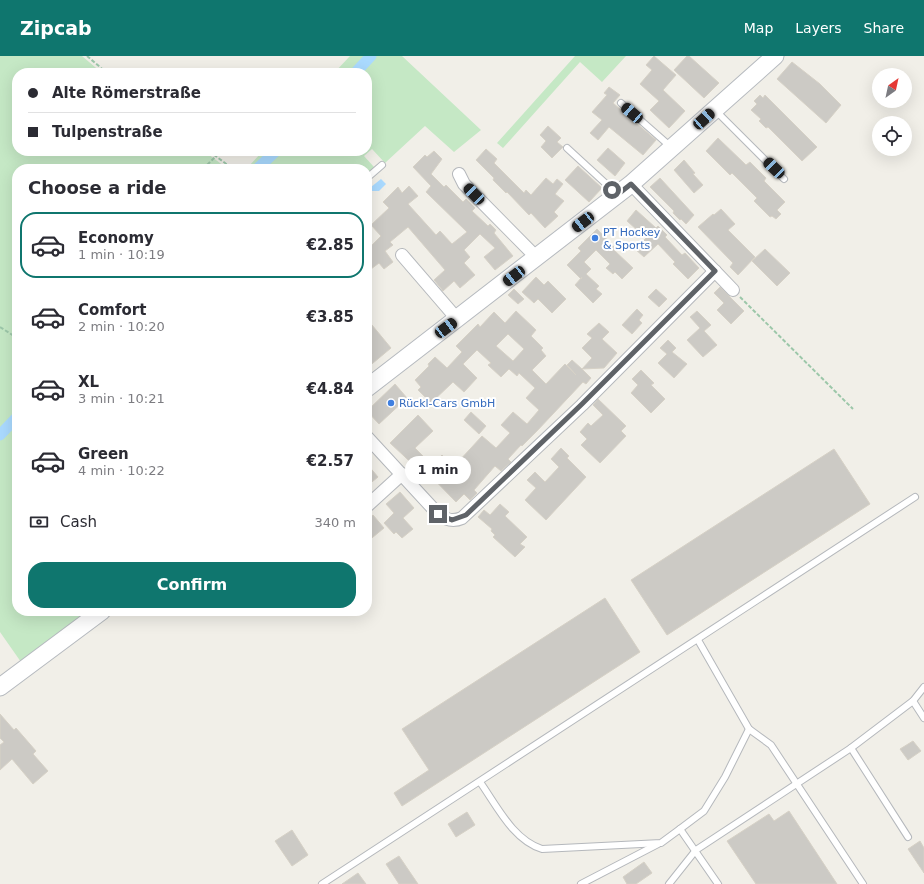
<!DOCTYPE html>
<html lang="en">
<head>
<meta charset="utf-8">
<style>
	:root { --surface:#fff; --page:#f7f7f7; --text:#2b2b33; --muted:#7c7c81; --line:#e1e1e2; --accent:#0f766e }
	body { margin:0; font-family:"DejaVu Sans",sans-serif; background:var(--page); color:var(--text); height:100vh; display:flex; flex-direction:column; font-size:15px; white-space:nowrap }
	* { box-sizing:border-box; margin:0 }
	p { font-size:13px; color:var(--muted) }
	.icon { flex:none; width:22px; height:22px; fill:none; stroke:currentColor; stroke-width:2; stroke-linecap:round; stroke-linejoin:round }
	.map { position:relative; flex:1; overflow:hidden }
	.drawer { position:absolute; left:12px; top:108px; width:360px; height:452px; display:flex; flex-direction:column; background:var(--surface); border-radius:16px; box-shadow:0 4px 16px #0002 }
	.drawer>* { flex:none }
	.guide { position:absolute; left:12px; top:12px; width:360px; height:88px; border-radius:16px; box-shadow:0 4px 16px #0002; display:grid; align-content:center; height:88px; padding:0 16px; background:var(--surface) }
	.needle { width:26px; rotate:33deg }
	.fabs { position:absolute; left:872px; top:12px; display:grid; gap:8px }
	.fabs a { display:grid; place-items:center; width:40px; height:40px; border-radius:50%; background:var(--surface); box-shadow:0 4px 16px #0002; font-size:20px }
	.end { position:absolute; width:18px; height:18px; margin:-9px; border:5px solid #5f6368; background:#fff; box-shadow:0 0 0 2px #fff }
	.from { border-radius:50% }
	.bubble { position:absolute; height:28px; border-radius:14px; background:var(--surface); box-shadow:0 4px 16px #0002; font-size:13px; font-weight:700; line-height:28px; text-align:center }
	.car { position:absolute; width:12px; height:24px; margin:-12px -6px; border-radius:5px; box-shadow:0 0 3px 1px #0007; background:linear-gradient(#222 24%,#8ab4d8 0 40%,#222 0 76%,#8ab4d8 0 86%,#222 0) }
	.guide b { display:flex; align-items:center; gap:14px; height:38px; font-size:15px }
	.guide b+b { border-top:1px solid var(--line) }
	.guide i { width:10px; height:10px; background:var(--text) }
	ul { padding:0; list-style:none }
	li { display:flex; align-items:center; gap:12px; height:66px; margin:0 8px 6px; padding:0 8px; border:2px solid transparent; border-radius:16px }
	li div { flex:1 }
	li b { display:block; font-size:15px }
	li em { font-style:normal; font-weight:700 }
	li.on { border-color:var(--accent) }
	li>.icon { width:36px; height:36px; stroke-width:1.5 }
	h2 { padding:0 16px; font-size:18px; line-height:48px }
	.pay { display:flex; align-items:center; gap:10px; height:44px; padding:0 16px; font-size:15px }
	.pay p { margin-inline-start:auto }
	.primary-button { display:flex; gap:8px; margin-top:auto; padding:8px 16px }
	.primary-button a { flex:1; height:46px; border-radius:16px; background:var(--accent); color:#fff; font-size:16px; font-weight:700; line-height:46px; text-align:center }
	header { display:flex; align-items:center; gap:24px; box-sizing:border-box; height:56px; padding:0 20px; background:var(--accent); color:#fff }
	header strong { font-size:19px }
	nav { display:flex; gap:22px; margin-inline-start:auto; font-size:14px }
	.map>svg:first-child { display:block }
	.green { fill:#c5e8c5 }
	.water { fill:#aadaff }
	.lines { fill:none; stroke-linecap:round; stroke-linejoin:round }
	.canal { stroke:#aadaff; stroke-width:11 }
	.building { fill:#cccac5; stroke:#d6d1c6; fill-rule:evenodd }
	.lane-casing { stroke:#b5b8bc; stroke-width:8 }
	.street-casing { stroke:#b5b8bc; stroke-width:14 }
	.secondary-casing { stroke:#b6babf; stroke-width:19 }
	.path { stroke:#9cc7a9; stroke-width:2; stroke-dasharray:4 2; stroke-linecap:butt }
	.lane { stroke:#fff; stroke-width:6 }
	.street { stroke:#fff; stroke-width:12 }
	.secondary { stroke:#fff; stroke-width:17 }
	.route { stroke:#5f6368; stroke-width:5 }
	.shop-dot { fill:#3f7fe0; stroke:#fff; stroke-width:1.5 }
	.labels { text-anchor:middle; stroke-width:4; stroke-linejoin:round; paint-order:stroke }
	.shop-label { font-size:11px; fill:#366cbe; stroke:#fff; text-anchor:start }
</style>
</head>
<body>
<header>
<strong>Zipcab</strong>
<nav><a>Map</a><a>Layers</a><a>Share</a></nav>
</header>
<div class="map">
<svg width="924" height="828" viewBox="0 0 924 828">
	<rect width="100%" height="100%" fill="#f1efe8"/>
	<!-- green -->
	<g class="green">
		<path d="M0,0H82L102,17H17V95H204L228,113H17V555H88L21,606L0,576Z"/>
		<path d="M350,0H402L481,74L454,96L425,70L385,107L372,93L364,100L374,111L367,118V113H246L263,95H367V17H334Z"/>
		<path d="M575,0H626L602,26L580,6L503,92L497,87Z"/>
	</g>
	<!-- water -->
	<path class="water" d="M381,123L386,128L379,135H371V131Z"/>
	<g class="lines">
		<!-- canal -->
		<g class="canal">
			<path d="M355,17L371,0"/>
			<path d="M257,113L276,95"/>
			<path d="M0,379L17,361"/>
		</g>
	</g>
	<!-- building -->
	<g class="building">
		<path d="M654,0L676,19L663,34L685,55L669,72L650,54L659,45L640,28L652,14L646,9Z"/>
		<path d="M687,0H689L719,27L704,42L674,14Z"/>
		<path d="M792,6L820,28L841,49L826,67L777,23Z"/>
		<path d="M609,31L620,39L613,47L656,84L643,99L609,71L598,84L590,77L602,64L592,56L607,39L604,37Z"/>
		<path d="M760,39L763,42L765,39L817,91L802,105L768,71L766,72L759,65L761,63L751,54L757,48L754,45Z"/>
		<path d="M548,70L561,82L557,86L563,91L552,102L541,91L546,85L540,79Z"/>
		<path d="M718,82L746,109L750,106L766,122L764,125L785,146L777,154L781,158L776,163L772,160L770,161L754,145L757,142L732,117L730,119L706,95Z"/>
		<path d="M608,92L625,107L615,120L597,104Z"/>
		<path d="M486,93L497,103L494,107L524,137L526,134L531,139L546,122L553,128L557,123L563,128L555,138L564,145L554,156L558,160L545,172L531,157L529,159L507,136L506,137L493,124L494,122L476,104Z"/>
		<path d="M434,95L442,103L431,118L444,131L446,129L463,146L466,143L475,152L472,155L488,170L490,168L496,174L494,177L513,200L495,214L484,201L495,192L480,178L464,194L470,201L464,207L475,219L460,232L454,225L443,235L434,224L445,214L408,171L390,186L393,189L385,195L393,206L384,213L379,207L371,213L367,208V194L381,180L371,169L389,152L383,146L398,131L402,137L409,130L418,140L408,148L436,179L440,175L452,188L467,176L426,136L431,130L413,111L425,99L427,101Z"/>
		<path d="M684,104L695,117L693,118L703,129L694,137L674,114Z"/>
		<path d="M578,110L602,132L589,146L565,124Z"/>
		<path d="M660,122L694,159L686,168L681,163L680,164L673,157L674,155L650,131Z"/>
		<path d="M721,153L735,168L728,174L755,201L738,219L730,211L733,207L698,171L713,158L714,159Z"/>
		<path d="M636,154L656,172L658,170L667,179L665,181L682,199L685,197L699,212L688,223L673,208L675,206L658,188L644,201L635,193L646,182L627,165Z"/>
		<path d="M597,173L615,192L614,194L633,212L622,223L615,216L613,218L606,212L610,208L596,194L584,206L591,213L586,218L599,230L596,233L602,238L593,247L575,229L582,221L581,223L567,209L581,195L578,192Z"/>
		<path d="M765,193L790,217L777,230L752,205Z"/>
		<path d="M536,221L544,229L548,225L566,243L552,257L538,243L534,247L522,236Z"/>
		<path d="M720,231L744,255L731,268L717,254L724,247L714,237Z"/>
		<path d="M514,233L524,243L518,248L508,239Z"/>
		<path d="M656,233L667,243L659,251L648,241Z"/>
		<path d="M637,253L643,259L639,264L642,267L632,278L622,269Z"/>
		<path d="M516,255L536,274L531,280L543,292L541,294L546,300L532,314L546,328L565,308L576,319L567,309L572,304L582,313L592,302L582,292L592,282L587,278L599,267L609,276L602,283L617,297L604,312L582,313L591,322L586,328L583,326L536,376L522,390L521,389L508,403L511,406L501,415L495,410L474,434L477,437L470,444L464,438L456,446L422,411L419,414L390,387L418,359L433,375L415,392L432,409L442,399L449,407L454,401L459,405L482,380L496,392L510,377L501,369L513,356L527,368L539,354L526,342L535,332L519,317L517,320L509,313L501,321L488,309L491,307L477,294L463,308L477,322L464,336L453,326L431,347L418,334L421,331L415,324L429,310L428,308L435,301L447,312L462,296L456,290L478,268L480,271L494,256L505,267ZM508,278L524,293L513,305L496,290Z"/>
		<path d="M697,255L711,269L704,275L717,289L703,301L687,284L700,272L690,261Z"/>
		<path d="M367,263L391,292L367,312Z"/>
		<path d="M668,284L676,292L672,296L687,308L674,322L658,307L667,298L660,292Z"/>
		<path d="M641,314L654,327L651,329L665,343L651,357L631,337L638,329L632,323Z"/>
		<path d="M395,328L407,342L379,368L367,355Z"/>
		<path d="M598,343L626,370L621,375L626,380L600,407L581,389L587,383L580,376L588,367L591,370L603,359L593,349Z"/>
		<path d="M471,356L486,370L479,378L464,364Z"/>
		<path d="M561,392L569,400L567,402L586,421L546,464L525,444L536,432L527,424L535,416L545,426L559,411L551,403Z"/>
		<path d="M834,393L870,448L667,579L631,524Z"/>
		<path d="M367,408L378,421L367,430Z"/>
		<path d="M400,436L414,452L403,462L413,473L402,482L396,476L394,478L384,467L394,457L386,448Z"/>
		<path d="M500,448L509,456L505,460L527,481L520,488L525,491L515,501L493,481L495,479L491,475L492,473L478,461L484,454L490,459Z"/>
		<path d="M373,459L384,472L367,486V464Z"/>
		<path d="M605,542L640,596L402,750L394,737L429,714L402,673Z"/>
		<path d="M0,658L14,674L16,672L36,695L33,698L48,715L33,728L12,703L0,714V689L4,686L0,682Z"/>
		<path d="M913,685L921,695L908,704L900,693Z"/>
		<path d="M789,755L837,828H756L727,785L769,758L774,765Z"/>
		<path d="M467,756L475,769L456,781L448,768Z"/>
		<path d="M292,774L308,799L292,810L275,785Z"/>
		<path d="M920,785L924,792V817L908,793Z"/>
		<path d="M399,800L418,828H399L386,808Z"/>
		<path d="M644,806L652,817L636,828H627L623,821Z"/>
		<path d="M358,817L366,828H342Z"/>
	</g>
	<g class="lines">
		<!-- lane casing -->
		<g class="lane-casing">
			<g id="lane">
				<path d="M621,47L671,91"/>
				<path d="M716,55L784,123"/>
				<path d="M567,92L616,137"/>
				<path d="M367,122L382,109"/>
				<path d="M698,584L749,673L771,689L863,828"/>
				<path d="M913,645L924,662"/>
				<path d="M480,726C497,750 513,784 542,793L661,787L680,773"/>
				<path d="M908,781L851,692L913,645L924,631"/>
				<path d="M322,828L915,441"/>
				<path d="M581,828L658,788"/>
				<path d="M669,828L696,794L851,692"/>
				<path d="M718,828L680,773L704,755L725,721L749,673"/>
			</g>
		</g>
		<!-- street casing -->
		<g class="street-casing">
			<g id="street">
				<path d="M459,118L464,128L537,202"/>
				<path d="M631,128L733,234"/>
				<path d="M402,199L458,264"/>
				<path d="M367,381L438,458C446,464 453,466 462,462L582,349L715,215"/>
				<path d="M367,450L402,418"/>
			</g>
		</g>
		<!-- secondary casing -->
		<g class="secondary-casing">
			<g id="secondary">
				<path d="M367,332L631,128L775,0"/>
				<path d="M0,631L102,555"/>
			</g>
		</g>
		<!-- path -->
		<g class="path">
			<path d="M87,0L107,17"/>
			<path d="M209,95L233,113"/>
			<path d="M203,113L216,100"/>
			<path d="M740,241L853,353"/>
			<path d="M0,271L17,282"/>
		</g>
		<!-- lane -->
		<use href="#lane" class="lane"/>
		<!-- street -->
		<use href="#street" class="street"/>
		<!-- secondary -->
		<use href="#secondary" class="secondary"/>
	</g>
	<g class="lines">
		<!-- route -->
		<path class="route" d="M438,458L452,464L466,459L582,348L715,215L631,128L617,139L612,134"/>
	</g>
	<!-- markers -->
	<g class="shop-dot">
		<circle cx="595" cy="182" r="4"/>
		<circle cx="391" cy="347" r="4"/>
	</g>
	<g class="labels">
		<!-- shop labels -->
		<g class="shop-label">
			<text x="603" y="180">PT Hockey<tspan x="603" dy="13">&amp; Sports</tspan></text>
			<text x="399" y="351">Rückl-Cars GmbH</text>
		</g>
	</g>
</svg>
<div class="fabs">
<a><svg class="needle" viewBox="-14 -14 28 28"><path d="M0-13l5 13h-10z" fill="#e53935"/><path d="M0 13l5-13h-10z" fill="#7c7c81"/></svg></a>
<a><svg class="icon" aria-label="locate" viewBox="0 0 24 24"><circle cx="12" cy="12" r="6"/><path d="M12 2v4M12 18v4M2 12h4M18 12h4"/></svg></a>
</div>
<i class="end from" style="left:612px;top:134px"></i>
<i class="end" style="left:438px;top:458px"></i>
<div class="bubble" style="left:405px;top:400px;width:66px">1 min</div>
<i class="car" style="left:632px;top:57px;rotate:311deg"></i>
<i class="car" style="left:704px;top:63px;rotate:48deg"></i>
<i class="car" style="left:774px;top:112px;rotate:314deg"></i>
<i class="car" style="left:474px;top:138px;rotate:316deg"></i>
<i class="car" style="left:583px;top:166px;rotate:232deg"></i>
<i class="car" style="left:514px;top:220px;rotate:232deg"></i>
<i class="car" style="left:446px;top:272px;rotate:53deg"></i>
<div class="guide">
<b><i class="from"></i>Alte Römerstraße</b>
<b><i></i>Tulpenstraße</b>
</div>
<section class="drawer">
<h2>Choose a ride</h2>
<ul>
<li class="on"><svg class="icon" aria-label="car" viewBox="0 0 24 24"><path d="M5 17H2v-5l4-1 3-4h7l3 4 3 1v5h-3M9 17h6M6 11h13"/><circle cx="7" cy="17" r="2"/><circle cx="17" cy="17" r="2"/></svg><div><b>Economy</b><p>1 min · 10:19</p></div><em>€2.85</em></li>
<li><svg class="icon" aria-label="car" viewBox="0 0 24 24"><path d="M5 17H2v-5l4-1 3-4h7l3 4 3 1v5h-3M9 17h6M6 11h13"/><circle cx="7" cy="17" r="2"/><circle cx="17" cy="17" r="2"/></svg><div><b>Comfort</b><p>2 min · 10:20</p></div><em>€3.85</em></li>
<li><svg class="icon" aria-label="car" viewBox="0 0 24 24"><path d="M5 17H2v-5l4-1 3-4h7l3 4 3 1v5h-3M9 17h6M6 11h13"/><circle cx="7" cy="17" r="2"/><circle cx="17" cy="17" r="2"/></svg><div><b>XL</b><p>3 min · 10:21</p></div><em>€4.84</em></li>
<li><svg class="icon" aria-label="car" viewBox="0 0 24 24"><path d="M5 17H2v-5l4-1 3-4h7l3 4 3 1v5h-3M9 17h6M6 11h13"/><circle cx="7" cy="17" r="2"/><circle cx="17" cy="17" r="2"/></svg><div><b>Green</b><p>4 min · 10:22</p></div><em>€2.57</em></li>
</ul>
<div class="pay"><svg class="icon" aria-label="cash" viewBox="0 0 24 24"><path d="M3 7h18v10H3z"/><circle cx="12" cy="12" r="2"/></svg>Cash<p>340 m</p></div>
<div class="primary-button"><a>Confirm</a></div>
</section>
</div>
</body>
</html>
